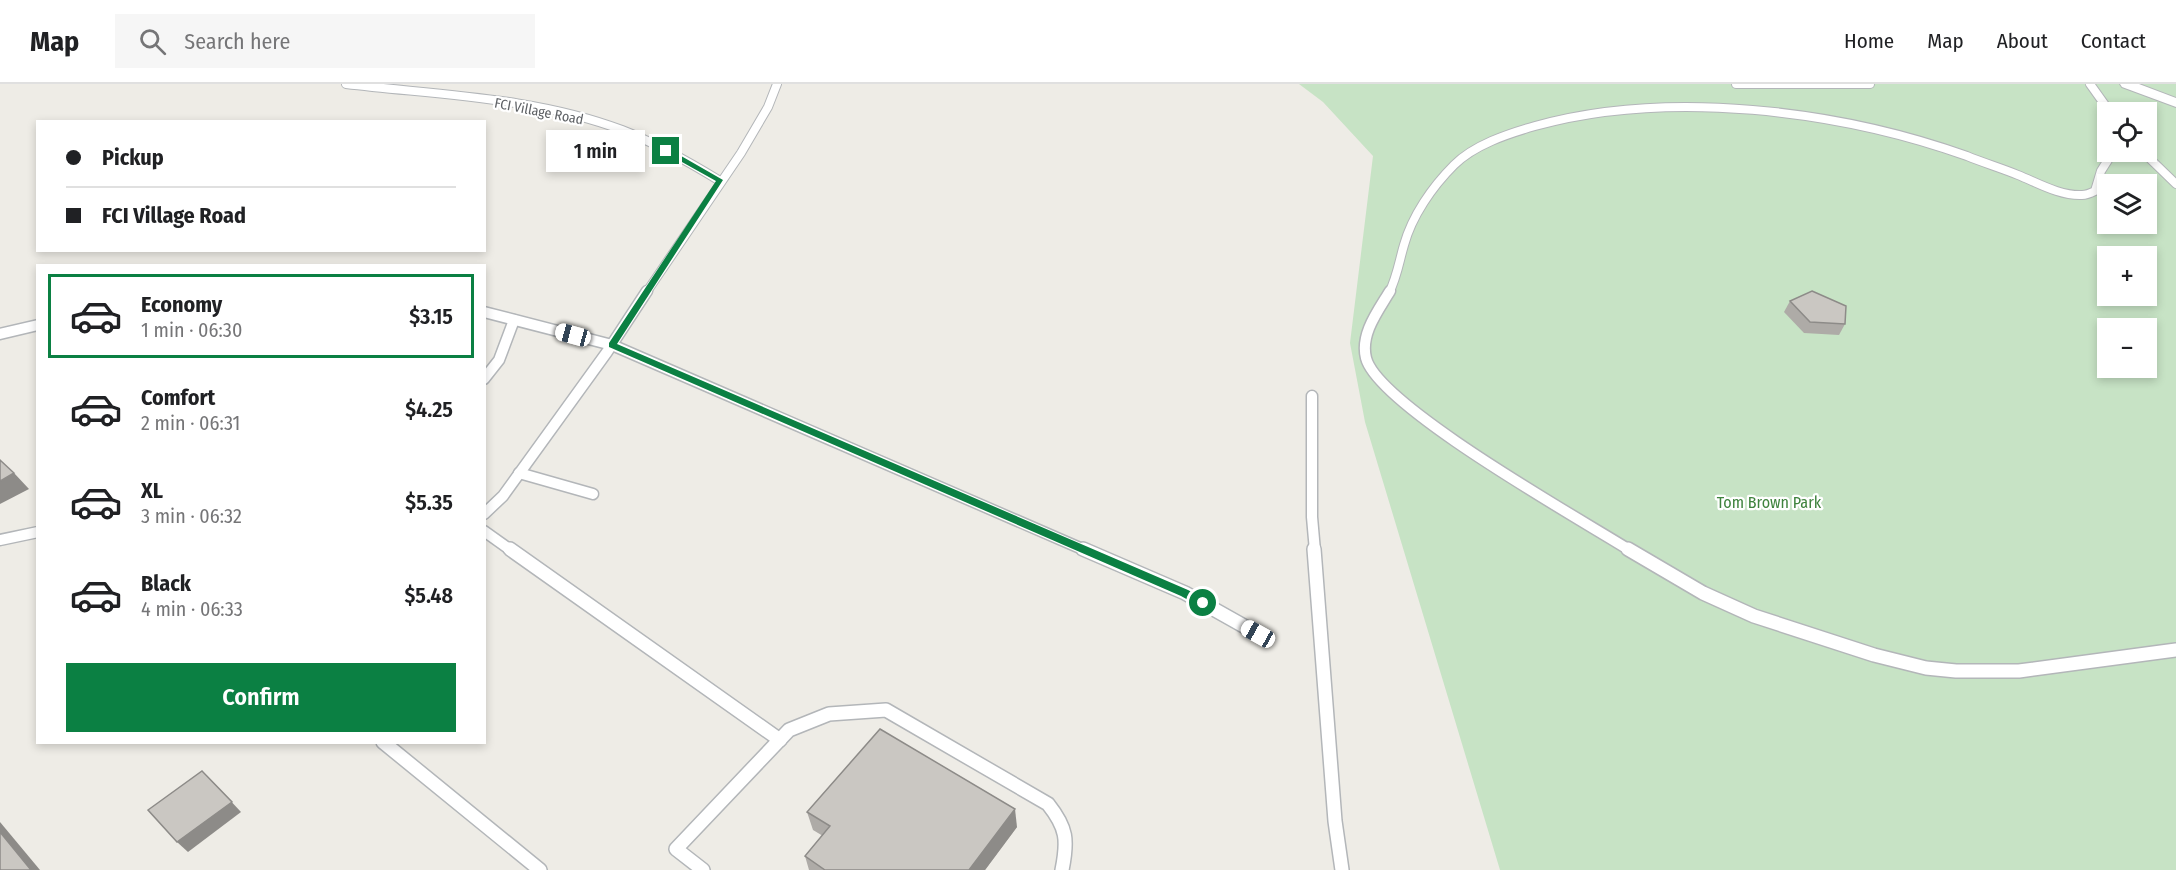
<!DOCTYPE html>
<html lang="en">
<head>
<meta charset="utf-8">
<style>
	:root { --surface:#fff; --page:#f6f6f6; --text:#202124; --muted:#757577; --line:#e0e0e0; --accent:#0b8043 }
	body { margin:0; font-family:"Fira Sans Condensed",sans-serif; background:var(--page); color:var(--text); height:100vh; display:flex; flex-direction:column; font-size:22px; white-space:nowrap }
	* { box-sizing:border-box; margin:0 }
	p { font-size:20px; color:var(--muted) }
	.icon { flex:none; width:33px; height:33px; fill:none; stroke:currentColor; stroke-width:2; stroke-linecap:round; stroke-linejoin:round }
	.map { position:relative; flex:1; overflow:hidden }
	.details { position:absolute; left:36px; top:180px; width:450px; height:480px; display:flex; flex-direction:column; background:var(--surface); border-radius:0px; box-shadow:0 3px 9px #0003 }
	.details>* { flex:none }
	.hud { position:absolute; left:36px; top:36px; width:450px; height:132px; border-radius:0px; box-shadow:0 3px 9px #0003; display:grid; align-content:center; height:132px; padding:0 30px; background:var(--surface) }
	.fabs { position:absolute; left:2097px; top:18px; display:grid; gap:12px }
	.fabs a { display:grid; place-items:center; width:60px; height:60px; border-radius:0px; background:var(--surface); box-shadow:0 3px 9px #0003; font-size:30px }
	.end { position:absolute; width:27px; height:27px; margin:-14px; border:8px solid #0b8043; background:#fff; box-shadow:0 0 0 3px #fff }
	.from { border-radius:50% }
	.bubble { position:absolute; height:42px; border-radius:0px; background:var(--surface); box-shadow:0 3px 9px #0003; font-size:20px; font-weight:600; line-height:42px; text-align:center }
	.car { position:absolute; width:18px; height:36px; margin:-18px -9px; border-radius:8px; box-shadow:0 0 4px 2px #0007; background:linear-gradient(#fff 24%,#345 0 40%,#fff 0 76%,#345 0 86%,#fff 0) }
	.hud b { display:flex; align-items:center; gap:21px; height:57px; font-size:22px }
	.hud b+b { border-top:2px solid var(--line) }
	.hud i { width:15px; height:15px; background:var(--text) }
	ul { padding:10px 0 0; list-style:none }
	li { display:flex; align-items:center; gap:18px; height:84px; margin:0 12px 9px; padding:0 18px; border:3px solid transparent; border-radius:0px }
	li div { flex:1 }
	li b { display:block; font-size:22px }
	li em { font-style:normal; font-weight:600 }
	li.current { border-color:var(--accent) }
	li>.icon { width:54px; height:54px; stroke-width:1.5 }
	.cta { display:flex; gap:12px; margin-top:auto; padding:12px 30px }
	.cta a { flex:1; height:69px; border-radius:0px; background:var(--accent); color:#fff; font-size:24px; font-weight:600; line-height:69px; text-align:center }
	header { display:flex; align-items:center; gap:36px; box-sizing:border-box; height:84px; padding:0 30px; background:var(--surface); border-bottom:2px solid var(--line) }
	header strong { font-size:28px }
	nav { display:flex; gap:33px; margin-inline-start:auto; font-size:21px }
	.search { width:420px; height:54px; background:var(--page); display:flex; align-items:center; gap:15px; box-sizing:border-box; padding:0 21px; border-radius:0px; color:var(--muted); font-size:22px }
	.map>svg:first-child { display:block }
	.green { fill:#c7e3c5; fill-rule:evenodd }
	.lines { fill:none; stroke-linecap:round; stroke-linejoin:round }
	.lane-far2-casing { stroke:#b3b6b9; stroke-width:10 }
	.lane-far1-casing { stroke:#b3b6b9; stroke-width:13 }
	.lane-casing { stroke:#b3b6b9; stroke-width:16 }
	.street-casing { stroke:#b3b6b9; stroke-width:2 }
	.lane-far2 { stroke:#fff; stroke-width:8 }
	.lane-far1 { stroke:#fff; stroke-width:10 }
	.lane { stroke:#fff; stroke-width:13 }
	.street { fill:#fff; fill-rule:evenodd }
	.wall { fill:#aeaba7 }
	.shaded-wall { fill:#8d8b88 }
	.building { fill:#cac7c2; stroke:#8d8b88; stroke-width:1.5 }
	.route { fill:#0b8043 }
	.labels { text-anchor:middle; stroke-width:4.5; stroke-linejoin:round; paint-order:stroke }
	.far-street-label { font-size:14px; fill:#5e6165; stroke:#fff }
	.park-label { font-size:16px; fill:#3f833e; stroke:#fff }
</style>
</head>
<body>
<header>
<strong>Map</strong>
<div class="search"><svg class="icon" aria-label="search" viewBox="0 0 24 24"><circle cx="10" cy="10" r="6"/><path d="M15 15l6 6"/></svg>Search here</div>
<nav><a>Home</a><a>Map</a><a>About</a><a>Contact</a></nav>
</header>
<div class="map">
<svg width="2176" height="786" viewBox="0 0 2176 786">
	<rect width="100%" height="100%" fill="#eeece6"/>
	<!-- green -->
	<path class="green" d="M1299,0H2176V786H1500L1365,338L1350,259L1373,72L1323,18ZM2108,28H2146V68H2108ZM2108,100H2146V140H2108ZM2108,172H2146V212H2108ZM2108,244H2146V284H2108Z"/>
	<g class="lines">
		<!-- lane-far2 casing -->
		<g class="lane-far2-casing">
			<g id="lane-far2">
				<path d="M346,0C438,11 535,13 622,46C656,59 689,78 720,97"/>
				<path d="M1736,0H1870"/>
				<path d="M2090,0L2110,28"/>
				<path d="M2143,68L2176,100"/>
				<path d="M646,209L741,69L768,23L777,0"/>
				<path d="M1389,209C1397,193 1399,178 1404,161C1412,132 1432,103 1454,81C1474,61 1507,50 1535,42C1668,5 1838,26 1967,72C1984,79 2001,84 2018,91C2038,99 2060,112 2082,111C2087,111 2091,109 2095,107L2101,87L2113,68"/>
			</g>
		</g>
		<!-- lane-far1 casing -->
		<g class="lane-far1-casing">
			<g id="lane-far1">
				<path d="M1390,207C1378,227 1360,250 1366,274C1378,322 1582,436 1631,467"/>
				<path d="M484,228L612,261L1087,467"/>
				<path d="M0,250L38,241"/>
				<path d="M484,295L499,276L514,236"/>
				<path d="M1312,312V433L1315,467"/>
				<path d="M519,389L593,410"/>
				<path d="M484,430L503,412L607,268L647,207"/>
				<path d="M484,447L512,467"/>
				<path d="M0,456L38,448"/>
			</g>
		</g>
		<!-- lane casing -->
		<g class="lane-casing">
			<g id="lane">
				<path d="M510,465L780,656"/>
				<path d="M1083,465L1185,509L1258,550"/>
				<path d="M1314,465L1335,737L1342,786"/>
				<path d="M1628,465L1703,509L1754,532L1874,571L1926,584L1956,587H2019L2176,566"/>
				<path d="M383,658L540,786"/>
				<path d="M703,786L676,765L789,646L829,630L886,626L1048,720C1067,744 1068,756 1062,786"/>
			</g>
		</g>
		<!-- street casing -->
		<g class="street-casing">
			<path id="street" d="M2120,0H2139L2176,14V23L2122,3Z"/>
		</g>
		<!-- lane-far2 -->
		<use href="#lane-far2" class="lane-far2"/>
		<!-- lane-far1 -->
		<use href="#lane-far1" class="lane-far1"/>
		<!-- lane -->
		<use href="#lane" class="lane"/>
		<!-- street -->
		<use href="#street" class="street"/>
	</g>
	<!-- wall -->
	<g class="wall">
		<path d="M1790,217L1845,240L1839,251L1804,249L1784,228Z"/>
		<path d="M807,728L1017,743L985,786H809L805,772L823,752L813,746Z"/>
	</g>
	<!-- shaded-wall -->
	<g class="shaded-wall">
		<path d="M14,389L29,405L0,420V397Z"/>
		<path d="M212,697L241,728L188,768L177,758Z"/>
		<path d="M1015,725L1017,743L985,786H969Z"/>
		<path d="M0,738L40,786H31L0,748Z"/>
	</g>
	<!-- building -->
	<g class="building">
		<path d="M1812,207L1846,222L1845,240L1810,238L1790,217Z"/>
		<path d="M0,376L14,389L0,397Z"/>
		<path d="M880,645L1015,725L969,786H825L805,772L830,742L807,728Z"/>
		<path d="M202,687L232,718L177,758L148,726Z"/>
		<path d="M0,748L31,786H0Z"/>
	</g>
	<!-- route -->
	<path class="route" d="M664,65H669L723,96L617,260L1188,506L1207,516V522H1199L1181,512L609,263V259L716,97L664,68Z"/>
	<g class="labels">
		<!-- far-street labels -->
		<g class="far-street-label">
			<text transform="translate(539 27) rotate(11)" y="5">FCI Village Road</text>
		</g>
		<!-- park labels -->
		<g class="park-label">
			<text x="1769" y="424">Tom Brown Park</text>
		</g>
	</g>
</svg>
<div class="fabs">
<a><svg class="icon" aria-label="locate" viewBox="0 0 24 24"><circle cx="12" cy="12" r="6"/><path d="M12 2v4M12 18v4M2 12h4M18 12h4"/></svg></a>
<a><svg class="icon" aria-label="layers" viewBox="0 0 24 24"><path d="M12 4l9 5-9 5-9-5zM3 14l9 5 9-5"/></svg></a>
<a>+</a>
<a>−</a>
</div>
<i class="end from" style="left:1203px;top:519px"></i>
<i class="end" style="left:666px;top:67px"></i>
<div class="bubble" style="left:546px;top:46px;width:99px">1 min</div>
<i class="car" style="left:573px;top:251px;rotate:285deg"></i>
<i class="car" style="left:1258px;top:550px;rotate:299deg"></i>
<div class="hud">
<b><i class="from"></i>Pickup</b>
<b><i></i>FCI Village Road</b>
</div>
<section class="details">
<ul>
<li class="current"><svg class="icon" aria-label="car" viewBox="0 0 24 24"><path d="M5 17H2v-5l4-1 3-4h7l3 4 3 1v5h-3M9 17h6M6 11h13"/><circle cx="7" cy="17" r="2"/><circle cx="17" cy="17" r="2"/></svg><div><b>Economy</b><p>1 min · 06:30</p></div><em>$3.15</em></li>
<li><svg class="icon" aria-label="car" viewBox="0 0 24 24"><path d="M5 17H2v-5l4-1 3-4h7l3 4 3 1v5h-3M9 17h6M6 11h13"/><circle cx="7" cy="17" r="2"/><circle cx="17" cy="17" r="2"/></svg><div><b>Comfort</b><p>2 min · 06:31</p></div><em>$4.25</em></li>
<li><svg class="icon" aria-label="car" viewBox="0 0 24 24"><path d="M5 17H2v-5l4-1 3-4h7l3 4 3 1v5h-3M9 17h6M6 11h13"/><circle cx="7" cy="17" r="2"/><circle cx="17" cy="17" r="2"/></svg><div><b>XL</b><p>3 min · 06:32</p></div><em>$5.35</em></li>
<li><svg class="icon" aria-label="car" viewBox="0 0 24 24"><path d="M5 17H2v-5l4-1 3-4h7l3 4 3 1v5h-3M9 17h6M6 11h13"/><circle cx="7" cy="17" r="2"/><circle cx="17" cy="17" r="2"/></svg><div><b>Black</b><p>4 min · 06:33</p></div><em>$5.48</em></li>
</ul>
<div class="cta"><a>Confirm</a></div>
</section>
</div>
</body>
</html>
